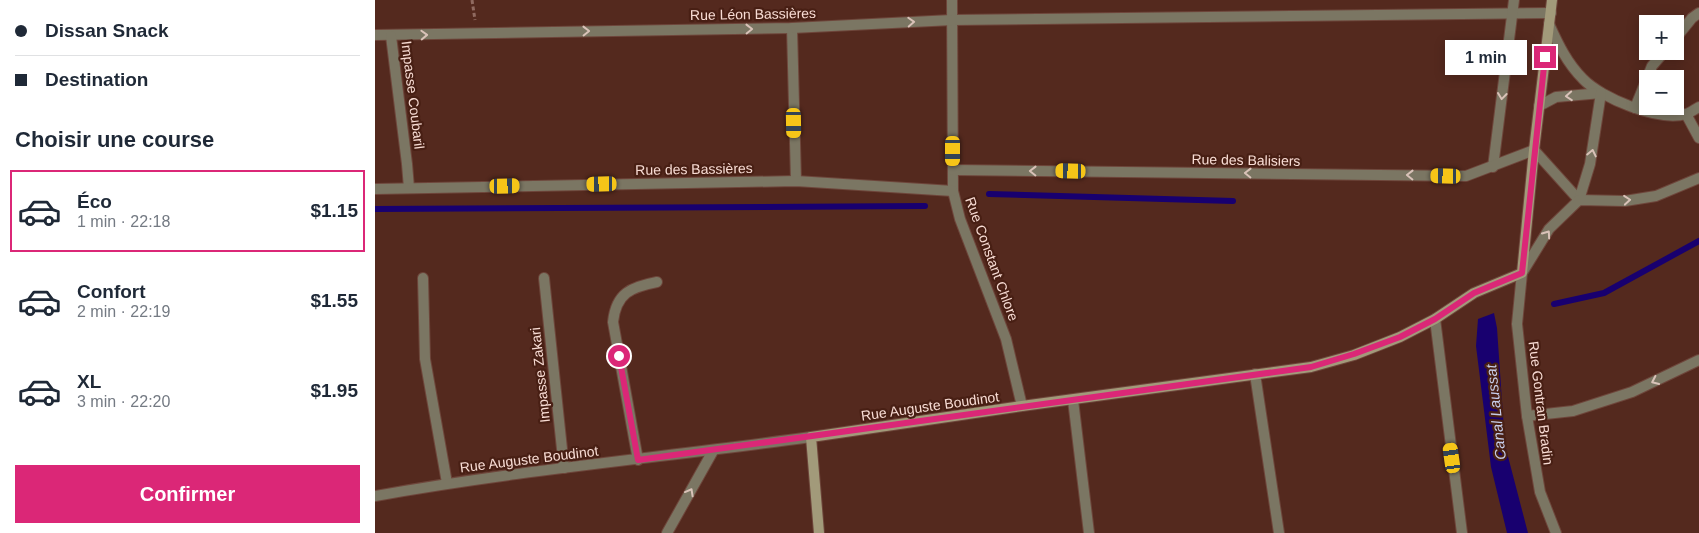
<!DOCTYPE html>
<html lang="fr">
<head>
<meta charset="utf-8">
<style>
	:root { --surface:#fff; --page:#f2f2f3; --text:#1f2937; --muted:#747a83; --line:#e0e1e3; --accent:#db2777 }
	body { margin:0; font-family:Helvetica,sans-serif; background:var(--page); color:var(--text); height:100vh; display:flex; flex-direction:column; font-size:19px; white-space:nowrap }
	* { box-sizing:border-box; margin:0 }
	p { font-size:16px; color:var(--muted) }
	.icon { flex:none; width:28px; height:28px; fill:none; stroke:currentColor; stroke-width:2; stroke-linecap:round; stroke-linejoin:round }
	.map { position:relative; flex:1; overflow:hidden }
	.side { display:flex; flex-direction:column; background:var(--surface); width:375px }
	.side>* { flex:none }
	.hud { display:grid; align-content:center; height:110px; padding:0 15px; background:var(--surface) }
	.controls { position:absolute; left:1264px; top:15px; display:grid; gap:10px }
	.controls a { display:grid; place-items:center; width:45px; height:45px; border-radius:0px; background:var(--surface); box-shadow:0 2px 12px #0003; font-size:25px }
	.end { position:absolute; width:22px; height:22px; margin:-11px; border:6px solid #db2777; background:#fff; box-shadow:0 0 0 2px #fff }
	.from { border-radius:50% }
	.bubble { position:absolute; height:35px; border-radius:0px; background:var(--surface); box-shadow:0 2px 12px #0003; font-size:16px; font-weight:700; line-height:35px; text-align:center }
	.car { position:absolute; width:15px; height:30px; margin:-15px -8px; border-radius:6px; box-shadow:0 0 4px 1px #0007; background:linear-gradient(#f5c518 24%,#345 0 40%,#f5c518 0 76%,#345 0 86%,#f5c518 0) }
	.hud b { display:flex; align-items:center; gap:18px; height:48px; font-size:19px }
	.hud b+b { border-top:1px solid var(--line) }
	.hud i { width:12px; height:12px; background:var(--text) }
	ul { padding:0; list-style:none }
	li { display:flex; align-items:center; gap:15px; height:82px; margin:0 10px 8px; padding:0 5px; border:2px solid transparent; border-radius:0px }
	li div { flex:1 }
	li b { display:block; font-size:19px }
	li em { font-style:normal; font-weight:700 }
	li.current { border-color:var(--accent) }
	li>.icon { width:45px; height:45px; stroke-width:1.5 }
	h2 { padding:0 15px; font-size:22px; line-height:60px }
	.action { display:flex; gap:10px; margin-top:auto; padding:10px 15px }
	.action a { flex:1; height:58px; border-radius:0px; background:var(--accent); color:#fff; font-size:20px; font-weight:700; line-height:58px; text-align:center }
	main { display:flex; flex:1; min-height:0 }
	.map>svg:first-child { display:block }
	.water { fill:#18006f }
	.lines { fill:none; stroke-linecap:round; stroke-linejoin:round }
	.stream { stroke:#18006f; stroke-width:6 }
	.street-casing { stroke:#6e463b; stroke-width:12 }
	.secondary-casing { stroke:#6e463b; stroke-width:12 }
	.path { stroke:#906a60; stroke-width:3; stroke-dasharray:4 2.5; stroke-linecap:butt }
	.street { stroke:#7b7663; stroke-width:10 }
	.secondary { stroke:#a29a7a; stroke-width:10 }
	.oneway { stroke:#d9c2b8 }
	.route { stroke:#db2777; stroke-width:6 }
	.labels { text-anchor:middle; stroke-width:4.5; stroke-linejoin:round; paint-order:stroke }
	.street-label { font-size:14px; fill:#f8dcd4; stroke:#481f14 }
	.water-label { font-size:15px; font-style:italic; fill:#c6cce8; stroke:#481f14 }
</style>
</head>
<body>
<main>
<section class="side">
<div class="hud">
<b><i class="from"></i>Dissan Snack</b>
<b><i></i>Destination</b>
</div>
<h2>Choisir une course</h2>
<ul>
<li class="current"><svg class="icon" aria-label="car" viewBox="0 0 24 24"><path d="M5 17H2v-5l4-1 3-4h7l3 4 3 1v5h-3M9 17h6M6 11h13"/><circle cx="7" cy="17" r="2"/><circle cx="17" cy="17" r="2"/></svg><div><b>Éco</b><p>1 min · 22:18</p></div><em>$1.15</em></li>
<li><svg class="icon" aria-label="car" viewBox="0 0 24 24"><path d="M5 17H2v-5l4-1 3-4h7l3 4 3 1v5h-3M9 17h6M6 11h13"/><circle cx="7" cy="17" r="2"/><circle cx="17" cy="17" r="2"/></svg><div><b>Confort</b><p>2 min · 22:19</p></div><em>$1.55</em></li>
<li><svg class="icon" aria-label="car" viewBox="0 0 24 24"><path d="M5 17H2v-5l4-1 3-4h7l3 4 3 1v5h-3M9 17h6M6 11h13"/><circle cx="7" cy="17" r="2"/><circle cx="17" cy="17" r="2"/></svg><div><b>XL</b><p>3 min · 22:20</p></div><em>$1.95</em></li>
</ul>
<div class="action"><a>Confirmer</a></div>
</section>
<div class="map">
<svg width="1324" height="533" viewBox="0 0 1324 533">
	<rect width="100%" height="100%" fill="#54291e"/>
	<!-- water -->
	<path class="water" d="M1119,313L1122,328L1130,445L1153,533H1132L1116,467L1101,346L1103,319Z"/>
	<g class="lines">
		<!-- stream -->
		<g class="stream">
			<path d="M614,194L858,201"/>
			<path d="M0,209L550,206"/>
			<path d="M1179,304L1229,293L1324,241"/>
		</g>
		<!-- street casing -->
		<g class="street-casing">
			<g id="street">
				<path d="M577,0L578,191L585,219L631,339L647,406"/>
				<path d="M1174,24C1183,44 1192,63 1208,79C1226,98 1284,122 1311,114C1315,113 1320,109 1324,107"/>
				<path d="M417,28L421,181"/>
				<path d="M0,35L417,28L577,20L1176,13"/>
				<path d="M16,36L32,164L34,188"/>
				<path d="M1300,39L1317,18L1324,13"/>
				<path d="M1164,106L1181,97L1226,93"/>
				<path d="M1260,108L1277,66L1290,51"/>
				<path d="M1311,114L1324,138"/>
				<path d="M1118,167L1139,0"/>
				<path d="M578,170L1091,176L1159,150L1204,200"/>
				<path d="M0,189L421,181L578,191"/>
				<path d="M1204,200L1215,164L1226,93"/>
				<path d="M48,278L50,359L72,483"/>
				<path d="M169,278L189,468"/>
				<path d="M1060,319L1087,533"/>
				<path d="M880,374L904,533"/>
				<path d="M698,400L714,533"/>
				<path d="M1152,416L1198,411L1257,392L1324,360"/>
				<path d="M263,460L238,322C241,293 256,287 282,282"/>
				<path d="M0,496C144,470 291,457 436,437"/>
				<path d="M292,533L338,451"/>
				<path d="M1181,533L1165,492L1152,416L1142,324L1147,273L1174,229L1204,200L1250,201L1281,196L1324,178"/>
			</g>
		</g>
		<!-- secondary casing -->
		<g class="secondary-casing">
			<path id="secondary" d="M444,533L436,437L647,406L936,367L979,355L1025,337L1060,319L1099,293L1147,273L1159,150L1177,0"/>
		</g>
		<!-- path -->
		<path class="path" d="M97,0L100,20"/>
		<!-- street -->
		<use href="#street" class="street"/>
		<!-- secondary -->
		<use href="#secondary" class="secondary"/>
	</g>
	<!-- one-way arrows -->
	<defs><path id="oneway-chevron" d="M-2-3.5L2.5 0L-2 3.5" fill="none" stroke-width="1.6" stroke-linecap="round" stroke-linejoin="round" transform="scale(1.25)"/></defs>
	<g class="oneway">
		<use href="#oneway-chevron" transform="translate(536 22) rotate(-3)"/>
		<use href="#oneway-chevron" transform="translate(374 29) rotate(-1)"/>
		<use href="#oneway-chevron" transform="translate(211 31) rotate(-1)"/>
		<use href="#oneway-chevron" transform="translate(49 35) rotate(-2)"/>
		<use href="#oneway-chevron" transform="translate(1127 96) rotate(97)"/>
		<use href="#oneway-chevron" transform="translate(1194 96) rotate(176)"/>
		<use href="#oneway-chevron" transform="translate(1217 153) rotate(-78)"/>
		<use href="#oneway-chevron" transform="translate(658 171) rotate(-179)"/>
		<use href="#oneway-chevron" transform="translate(873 173) rotate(-179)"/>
		<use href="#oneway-chevron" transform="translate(1035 175) rotate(-179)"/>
		<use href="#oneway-chevron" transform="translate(1252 200) rotate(-5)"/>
		<use href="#oneway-chevron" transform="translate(1172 234) rotate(-55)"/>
		<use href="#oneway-chevron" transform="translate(1280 381) rotate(155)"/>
		<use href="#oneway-chevron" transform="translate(315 492) rotate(-61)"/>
	</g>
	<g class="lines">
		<!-- route -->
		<path class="route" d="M244,356L263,460L936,367L979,354L1025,337L1060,319L1099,293L1147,273L1170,57"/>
	</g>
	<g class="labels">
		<!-- street labels -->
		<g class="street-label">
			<text transform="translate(378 14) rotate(-1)" y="5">Rue Léon Bassières</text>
			<text transform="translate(38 95) rotate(83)" y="5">Impasse Coubaril</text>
			<text transform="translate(871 160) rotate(1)" y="5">Rue des Balisiers</text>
			<text transform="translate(319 169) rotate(-1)" y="5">Rue des Bassières</text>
			<text transform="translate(617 259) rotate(70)" y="5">Rue Constant Chlore</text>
			<text transform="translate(165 375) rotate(-96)" y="5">Impasse Zakari</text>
			<text transform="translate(1166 403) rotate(83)" y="5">Rue Gontran Bradin</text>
			<text transform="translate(555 406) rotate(-8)" y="5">Rue Auguste Boudinot</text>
			<text transform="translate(154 459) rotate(-7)" y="5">Rue Auguste Boudinot</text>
		</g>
		<!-- water labels -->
		<g class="water-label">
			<text transform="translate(1121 412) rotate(-96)" y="5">Canal Laussat</text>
		</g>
	</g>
</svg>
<div class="controls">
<a>+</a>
<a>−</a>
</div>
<i class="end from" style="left:244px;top:356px"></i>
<i class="end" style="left:1170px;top:57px"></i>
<div class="bubble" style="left:1070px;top:40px;width:82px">1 min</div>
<i class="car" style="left:419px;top:123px;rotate:179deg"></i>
<i class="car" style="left:578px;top:151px;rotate:180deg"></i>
<i class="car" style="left:696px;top:171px;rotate:271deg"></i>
<i class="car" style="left:1071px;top:176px;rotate:271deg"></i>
<i class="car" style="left:227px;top:184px;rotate:269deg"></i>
<i class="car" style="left:130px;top:186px;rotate:89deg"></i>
<i class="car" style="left:1077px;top:458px;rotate:352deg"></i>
</div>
</main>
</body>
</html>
